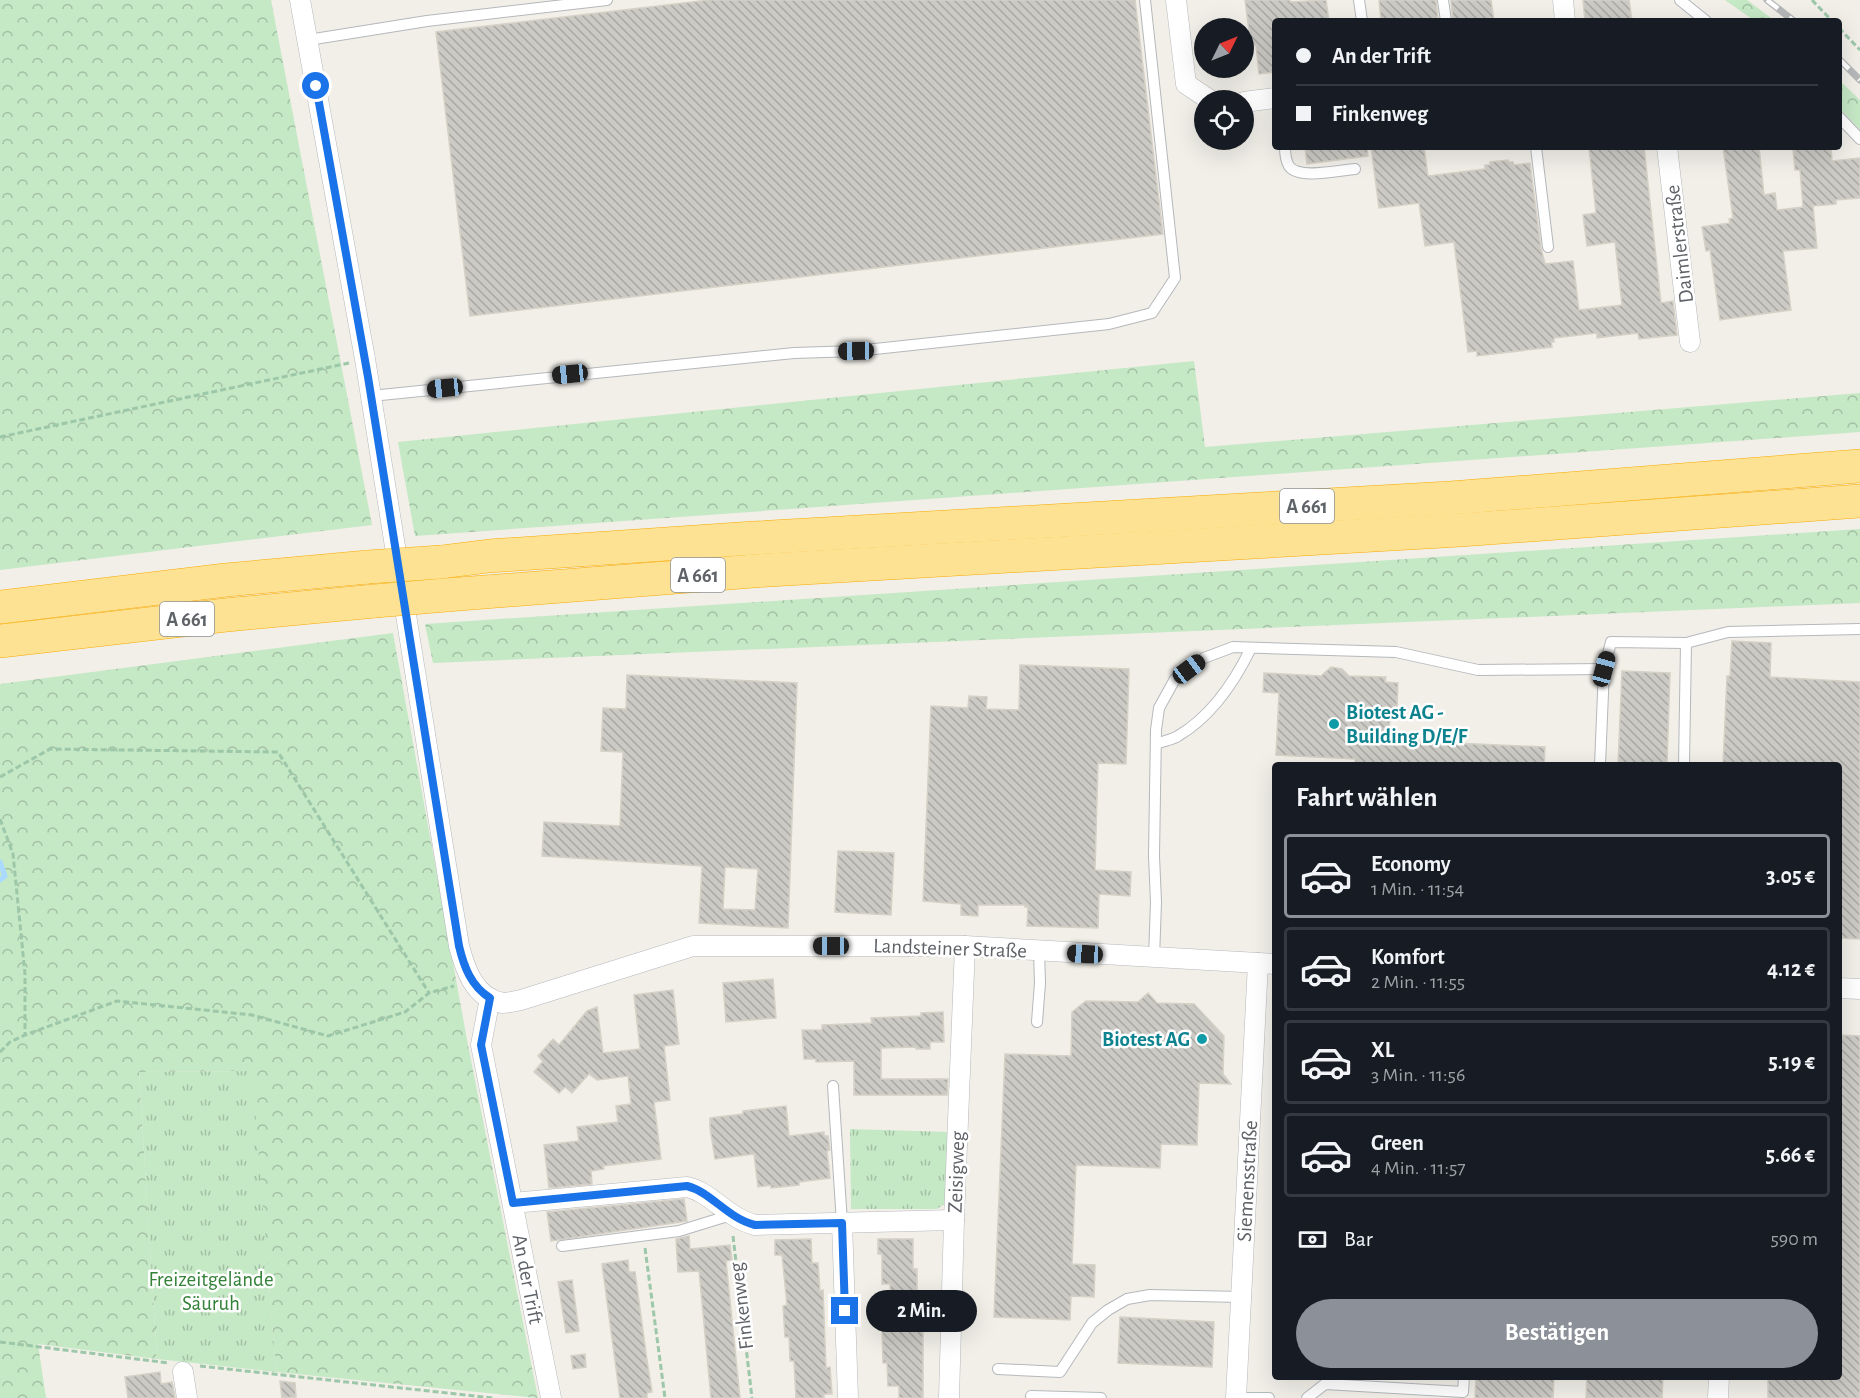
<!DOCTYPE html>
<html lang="de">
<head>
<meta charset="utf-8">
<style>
	:root { --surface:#171b24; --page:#20242c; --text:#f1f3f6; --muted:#9ea1a6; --line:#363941; --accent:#8c9099 }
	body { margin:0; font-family:"Alegreya Sans",sans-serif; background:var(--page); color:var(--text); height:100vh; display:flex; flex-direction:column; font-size:22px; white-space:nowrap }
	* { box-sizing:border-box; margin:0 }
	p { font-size:20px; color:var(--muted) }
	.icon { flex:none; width:33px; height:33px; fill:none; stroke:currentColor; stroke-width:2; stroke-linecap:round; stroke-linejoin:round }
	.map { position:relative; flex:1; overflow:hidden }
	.sheet { position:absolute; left:1272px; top:762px; width:570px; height:618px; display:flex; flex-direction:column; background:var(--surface); border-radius:6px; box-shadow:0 6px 24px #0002 }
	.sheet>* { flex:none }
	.hud { position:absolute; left:1272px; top:18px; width:570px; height:132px; border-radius:6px; box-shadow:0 6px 24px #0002; display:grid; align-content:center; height:132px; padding:0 24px; background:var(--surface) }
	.needle { width:39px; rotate:47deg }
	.tools { position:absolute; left:1194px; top:18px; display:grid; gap:12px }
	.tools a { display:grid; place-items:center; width:60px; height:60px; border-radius:50%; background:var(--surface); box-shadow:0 6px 24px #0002; font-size:30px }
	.end { position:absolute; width:27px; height:27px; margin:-14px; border:8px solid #1a73e8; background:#fff; box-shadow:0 0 0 3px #fff }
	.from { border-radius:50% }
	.bubble { position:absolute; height:42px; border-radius:21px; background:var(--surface); box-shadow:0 6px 24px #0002; font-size:20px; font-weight:600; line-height:42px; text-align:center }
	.car { position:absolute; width:18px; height:36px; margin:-18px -9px; border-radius:8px; box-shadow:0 0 4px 2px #0007; background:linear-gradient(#222 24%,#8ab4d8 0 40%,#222 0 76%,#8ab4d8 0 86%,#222 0) }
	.hud b { display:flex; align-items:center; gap:21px; height:57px; font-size:22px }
	.hud b+b { border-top:2px solid var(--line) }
	.hud i { width:15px; height:15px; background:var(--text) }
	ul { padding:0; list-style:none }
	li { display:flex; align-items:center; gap:18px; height:84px; margin:0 12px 9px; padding:0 12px; border:3px solid var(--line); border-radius:6px }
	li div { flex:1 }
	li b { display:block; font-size:22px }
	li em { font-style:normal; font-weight:600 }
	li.selected { border-color:var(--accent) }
	li>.icon { width:54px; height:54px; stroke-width:1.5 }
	h2 { padding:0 24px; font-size:27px; line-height:72px }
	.pay { display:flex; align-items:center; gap:15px; height:66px; padding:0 24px; font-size:22px }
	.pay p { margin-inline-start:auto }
	.cta { display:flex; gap:12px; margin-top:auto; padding:12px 24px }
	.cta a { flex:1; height:69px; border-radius:36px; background:var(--accent); color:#fff; font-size:24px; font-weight:600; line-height:69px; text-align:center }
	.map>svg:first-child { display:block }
	.forest { fill:url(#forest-crowns) }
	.park { fill:url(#park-tufts) }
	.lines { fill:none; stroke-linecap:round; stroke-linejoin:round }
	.stream { stroke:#aadaff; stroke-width:5 }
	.building { fill:url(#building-back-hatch); stroke:#d6d1c6; stroke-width:1.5; fill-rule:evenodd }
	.service-casing { stroke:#b5b8bc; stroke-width:12 }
	.minor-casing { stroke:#b5b8bc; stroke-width:21 }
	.motorway-casing { stroke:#f9ab00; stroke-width:34 }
	.path { stroke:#9cc7a9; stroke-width:3; stroke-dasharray:6 3; stroke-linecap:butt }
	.service { stroke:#fff; stroke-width:10 }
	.minor { stroke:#fff; stroke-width:20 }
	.motorway { stroke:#fde293; stroke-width:33 }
	.rail-casing { stroke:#b6b7b8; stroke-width:7 }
	.rail { stroke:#fff; stroke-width:4.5; stroke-dasharray:14; stroke-linecap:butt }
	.motorway-bridge-casing { stroke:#f9ab00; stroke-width:34; stroke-linecap:butt }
	.motorway-bridge { stroke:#fde293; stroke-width:33 }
	.route { stroke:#1a73e8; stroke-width:8 }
	.culture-dot { fill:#0f9aa8; stroke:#fff; stroke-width:2 }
	.labels { text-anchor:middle; stroke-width:5; stroke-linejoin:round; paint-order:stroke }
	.shield { fill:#fff; stroke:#8f9295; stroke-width:1.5 }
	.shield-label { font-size:20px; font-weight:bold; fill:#5f6368 }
	.street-label { font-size:21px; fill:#5f6368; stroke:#fff }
	.culture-label { font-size:21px; font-weight:bold; fill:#0d838f; stroke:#fff; text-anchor:start }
	.park-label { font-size:21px; fill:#348238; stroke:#fff }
</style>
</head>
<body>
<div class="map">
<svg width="1860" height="1398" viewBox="0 0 1860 1398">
	<defs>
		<pattern id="forest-crowns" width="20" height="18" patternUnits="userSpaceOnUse" patternTransform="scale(1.5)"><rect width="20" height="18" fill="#c5e8c5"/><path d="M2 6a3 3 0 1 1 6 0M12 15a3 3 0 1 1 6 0" fill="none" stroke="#a3c0a4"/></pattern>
		<pattern id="park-tufts" width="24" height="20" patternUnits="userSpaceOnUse" patternTransform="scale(1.5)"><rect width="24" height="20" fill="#c5e8c5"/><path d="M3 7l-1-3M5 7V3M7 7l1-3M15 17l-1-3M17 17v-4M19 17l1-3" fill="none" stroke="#a3c0a4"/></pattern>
		<pattern id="building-back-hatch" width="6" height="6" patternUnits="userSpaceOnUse" patternTransform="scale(1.5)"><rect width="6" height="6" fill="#cccac5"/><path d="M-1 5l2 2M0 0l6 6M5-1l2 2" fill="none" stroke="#a9a8a4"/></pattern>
	</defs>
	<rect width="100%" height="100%" fill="#f1efe8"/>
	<!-- forest -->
	<g class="forest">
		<path d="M0,0H271L372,525L0,570Z"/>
		<path d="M1725,0H1747L1775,21H1755Z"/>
		<path d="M1839,80L1860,100V130L1839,108Z"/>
		<path d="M1194,361L1205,447L1860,393V432L415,536L398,442Z"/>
		<path d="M1860,529V603L433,663L425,624Z"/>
		<path d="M393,633L467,1040L538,1398L276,1372L251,1071L139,1072L157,1359L38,1344L46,1398H0V684Z"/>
	</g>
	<!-- park -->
	<g class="park">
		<path d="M252,1071L276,1372L157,1359L139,1072Z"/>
		<path d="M850,1129L948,1132L946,1203L937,1209H851Z"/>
	</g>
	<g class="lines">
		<!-- stream -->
		<path class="stream" d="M0,862L5,876L0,880"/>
	</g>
	<!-- building -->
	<g class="building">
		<path d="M709,0H1135L1163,234L470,316L436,32Z"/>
		<path d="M1245,0H1290V2L1326,0L1329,21H1275V72L1259,74L1256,45L1251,46Z"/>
		<path d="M1379,0H1436L1438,21H1381Z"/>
		<path d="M1451,0H1491L1494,21H1453Z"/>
		<path d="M1583,0H1629L1632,21H1585Z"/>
		<path d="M1305,147H1367L1368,156L1307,164Z"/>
		<path d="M1371,147H1424L1428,176L1485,169V165H1490V162L1508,160L1509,162H1513L1514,165L1530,163L1541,248L1545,264L1573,261L1579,310L1622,305L1615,242L1587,246L1583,215L1596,213L1589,147H1644L1661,303L1673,301L1677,335L1639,339L1638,333L1597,338V333L1554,338V342H1551L1552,347L1477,356V351L1468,352L1454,242L1425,246L1419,203L1379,208Z"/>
		<path d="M1723,147H1759L1764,195L1775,193L1777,210L1803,207L1800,170H1795L1793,149L1797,147H1831L1832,161L1860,158V198L1836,200V204L1813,206L1817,248L1783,251L1791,310L1720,320L1710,250L1706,251L1702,227L1730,223L1729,219L1733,218Z"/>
		<path d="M1732,641L1771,643L1770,677L1860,682V939L1839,938V765H1723L1727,676H1730Z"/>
		<path d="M1020,665L1129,669L1126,764L1098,763L1095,870L1131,872L1130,896L1099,894L1098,928L1027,926L1028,907H1025V905H978V916L961,915V904L923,901L931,706L968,708L969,696L987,697L986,709L1019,710Z"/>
		<path d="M1331,667L1342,669L1349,676L1386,677L1385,682L1398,683L1397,709H1390L1389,740L1545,747L1544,765H1355V759L1276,755L1279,693L1263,692L1264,673L1321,676Z"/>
		<path d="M1622,671L1670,673L1667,765H1618Z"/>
		<path d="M627,675L797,683L788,928L699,923L702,866L542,856L544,822L620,826L623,752L601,751L603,708L626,709ZM725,867L758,869L755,910L723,909Z"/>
		<path d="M838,851L894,853L891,915L835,912Z"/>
		<path d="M773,979L776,1018L726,1022L723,983Z"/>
		<path d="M673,990L679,1044L664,1046L670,1100L654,1102L661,1159L603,1166L604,1169L591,1171L592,1184L549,1188L544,1145L579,1141L577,1127L618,1122L616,1106L631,1104L628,1076L597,1080L589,1074L572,1093L565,1087L559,1093L534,1072L543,1061L538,1056L553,1039L559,1045L587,1011L597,1007L603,1053L640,1049L634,995Z"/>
		<path d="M1148,993L1157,1003L1194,1004L1224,1036L1223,1074L1231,1084L1199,1083L1197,1145L1161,1144L1160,1168L1076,1165L1072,1264L1095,1265L1094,1297L1071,1296L1070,1320L994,1317L1005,1054L1071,1056L1072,1012L1086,1001L1138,1002Z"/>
		<path d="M943,1012L944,1042H930V1049H916V1047L881,1048V1079H948L947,1095H854V1061L816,1062V1059H804L802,1030H822V1025L872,1023L871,1018L921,1016V1013Z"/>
		<path d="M1839,1035L1860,1036V1398H1768V1377H1839Z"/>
		<path d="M786,1106L789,1136L824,1132V1136H828L830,1150L827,1151L830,1178L799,1182V1185L771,1188V1185L758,1187L754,1154L715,1159L710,1128V1118L743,1114V1111Z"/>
		<path d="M684,1199L687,1221L551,1241L547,1212Z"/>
		<path d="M689,1236L690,1249L730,1245L732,1260L726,1261L740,1398H711L699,1271L678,1272L676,1239Z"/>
		<path d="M811,1239L812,1263H818L820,1291L823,1290L826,1368L830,1367L832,1394H824V1398H796L794,1361H790L789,1337H785L783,1306L787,1305L782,1255H775V1240Z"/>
		<path d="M878,1239H913V1269H917V1298H925V1327H923V1398H899V1386H888L887,1363H883L882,1328H891L890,1284H882V1254H878Z"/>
		<path d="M628,1260L629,1272H635L647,1360L652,1392L647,1393V1398H620L602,1264Z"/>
		<path d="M572,1280L579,1331L566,1333L558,1282Z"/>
		<path d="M1120,1317L1214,1322L1212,1367L1118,1363Z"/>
		<path d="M585,1354L586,1367L573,1369L571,1356Z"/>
		<path d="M160,1372L161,1384L172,1382L175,1398H128L125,1377Z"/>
		<path d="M1476,1377H1554L1553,1398H1475Z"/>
		<path d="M1587,1377H1663L1662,1398H1586Z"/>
		<path d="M280,1381L295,1383L296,1397L282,1398Z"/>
	</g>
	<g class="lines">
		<!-- service casing -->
		<g class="service-casing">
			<g id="service">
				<path d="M1359,0L1362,21"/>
				<path d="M1443,0L1446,21"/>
				<path d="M1680,0L1706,21"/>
				<path d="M308,40L427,21L607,0"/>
				<path d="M1839,117L1860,139"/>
				<path d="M1285,147C1285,153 1286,161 1289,166C1298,180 1340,170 1355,169"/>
				<path d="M1536,147L1548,247"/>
				<path d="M371,396L794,353L856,351L1109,324L1152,313L1175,278L1145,0"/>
				<path d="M1686,643L1728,632L1860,629"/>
				<path d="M1156,744C1163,741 1172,740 1178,736C1212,716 1234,683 1251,648"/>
				<path d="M1600,765L1604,669L1611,642L1686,643L1684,765"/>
				<path d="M1154,958L1156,902L1154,856L1156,730L1159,708L1175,679L1204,658L1233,647L1396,652L1478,670L1604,669"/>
				<path d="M1037,1022L1040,983L1039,951"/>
				<path d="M833,1086L842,1223"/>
				<path d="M562,1246L679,1231L731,1215"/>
				<path d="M998,1369L1060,1372L1092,1323L1108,1310L1127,1299L1150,1295L1241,1297"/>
				<path d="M1031,1396L1101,1398"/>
				<path d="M1233,1398H1269"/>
				<path d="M1307,1398L1325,1384L1463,1392L1464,1377"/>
			</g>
		</g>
		<!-- minor casing -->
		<g class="minor-casing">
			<g id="minor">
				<path d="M300,0L365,359L459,946C465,969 475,999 503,1003C508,1003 516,1001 521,1000L693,946H965L1275,964"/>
				<path d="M1176,0L1186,84L1210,100"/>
				<path d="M1563,0L1565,21"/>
				<path d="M1244,102L1275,98"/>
				<path d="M1667,147L1690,342"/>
				<path d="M1839,988L1860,989"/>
				<path d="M490,998L481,1045L551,1398"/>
				<path d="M513,1203L687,1187C711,1192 727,1218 755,1225L954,1220"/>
				<path d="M842,1223L848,1398"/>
				<path d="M183,1372L187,1398"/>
				<path d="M949,1398L954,1220L965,946"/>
				<path d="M1236,1398L1258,963"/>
				<path d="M1718,1398L1719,1377"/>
			</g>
		</g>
		<!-- motorway casing -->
		<g class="motorway-casing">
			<g id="motorway">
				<path d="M441,562L489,556L754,538L1450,498L1860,466"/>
				<path d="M446,595L768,570L1460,530L1860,501"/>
				<path d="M0,607L226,580L368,567"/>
				<path d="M0,641L226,615L375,601"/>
			</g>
		</g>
		<!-- path -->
		<g class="path">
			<path d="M1812,0L1832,21"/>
			<path d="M1839,28L1860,50"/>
			<path d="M0,437L349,363"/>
			<path d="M0,777L50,749L278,752L429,993"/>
			<path d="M0,819L13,854L25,974V1035"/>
			<path d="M0,1052L10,1042L25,1035L117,1001L252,1015L328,1036L405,1012L429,993L454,986"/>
			<path d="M733,1236L752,1398"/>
			<path d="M645,1248L665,1398"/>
			<path d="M0,1342L169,1363"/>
			<path d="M200,1366L493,1398"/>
		</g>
		<!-- service -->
		<use href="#service" class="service"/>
		<!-- minor -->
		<use href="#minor" class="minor"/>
		<!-- motorway -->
		<use href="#motorway" class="motorway"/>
		<!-- rail casing -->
		<g class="rail-casing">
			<g id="rail">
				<path d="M1767,0L1794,21"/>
				<path d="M1839,59L1860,80"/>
			</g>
		</g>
		<!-- rail -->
		<use href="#rail" class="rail"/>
		<!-- motorway-bridge casing -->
		<g class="motorway-bridge-casing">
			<g id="motorway-bridge">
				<path d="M368,567L441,562"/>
				<path d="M375,601L446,595"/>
			</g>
		</g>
		<!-- motorway-bridge -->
		<use href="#motorway-bridge" class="motorway-bridge"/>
	</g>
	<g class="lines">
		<!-- route -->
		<path class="route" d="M316,86L368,377L459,946C464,967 471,986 490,998L481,1045L513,1203L687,1186C711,1192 727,1218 755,1225L842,1223L845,1311"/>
	</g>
	<!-- markers -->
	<g class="culture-dot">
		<circle cx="1334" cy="724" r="6"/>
		<circle cx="1202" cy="1039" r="6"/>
	</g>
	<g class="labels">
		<!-- shield labels -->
		<g class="shield">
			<rect x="1280" y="489" width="54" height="34" rx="4.5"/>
			<rect x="671" y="558" width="54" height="34" rx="4.5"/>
			<rect x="160" y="602" width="54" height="34" rx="4.5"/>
		</g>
		<g class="shield-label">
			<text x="1307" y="513">A 661</text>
			<text x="698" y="582">A 661</text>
			<text x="187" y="626">A 661</text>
		</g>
		<!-- street labels -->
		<g class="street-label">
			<text transform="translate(1679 244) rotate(-97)" y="7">Daimlerstraße</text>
			<text transform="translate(950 948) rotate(2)" y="7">Landsteiner Straße</text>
			<text transform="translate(956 1172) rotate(-88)" y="7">Zeisigweg</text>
			<text transform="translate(1247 1181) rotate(-87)" y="7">Siemensstraße</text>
			<text transform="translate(528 1279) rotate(79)" y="7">An der Trift</text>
			<text transform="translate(741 1306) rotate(-97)" y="7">Finkenweg</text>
		</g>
		<!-- culture labels -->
		<g class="culture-label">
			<text x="1346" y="719">Biotest AG -<tspan x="1346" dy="24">Building D/E/F</tspan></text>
			<text x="1190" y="1046" text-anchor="end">Biotest AG</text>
		</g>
		<!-- park labels -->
		<g class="park-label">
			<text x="211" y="1286">Freizeitgelände<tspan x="211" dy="24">Säuruh</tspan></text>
		</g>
	</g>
</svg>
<div class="tools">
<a><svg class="needle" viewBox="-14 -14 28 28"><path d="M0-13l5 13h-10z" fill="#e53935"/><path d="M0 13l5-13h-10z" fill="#9ea1a6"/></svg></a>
<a><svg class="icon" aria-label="locate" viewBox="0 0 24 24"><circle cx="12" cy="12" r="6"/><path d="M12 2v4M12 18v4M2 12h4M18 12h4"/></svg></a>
</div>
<i class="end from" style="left:316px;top:86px"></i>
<i class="end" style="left:845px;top:1311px"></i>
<div class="bubble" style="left:866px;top:1290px;width:111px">2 Min.</div>
<i class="car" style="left:856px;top:351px;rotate:269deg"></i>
<i class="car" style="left:570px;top:374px;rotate:264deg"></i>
<i class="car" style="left:445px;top:388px;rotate:264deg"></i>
<i class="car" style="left:1189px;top:669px;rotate:53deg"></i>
<i class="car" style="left:1604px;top:669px;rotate:15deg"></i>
<i class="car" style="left:831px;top:946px;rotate:270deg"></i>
<i class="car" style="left:1085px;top:954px;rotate:273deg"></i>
<div class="hud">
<b><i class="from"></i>An der Trift</b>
<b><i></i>Finkenweg</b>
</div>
<section class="sheet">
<h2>Fahrt wählen</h2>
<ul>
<li class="selected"><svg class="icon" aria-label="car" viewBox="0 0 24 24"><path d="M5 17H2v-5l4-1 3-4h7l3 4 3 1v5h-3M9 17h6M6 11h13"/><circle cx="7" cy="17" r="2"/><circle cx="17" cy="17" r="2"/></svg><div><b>Economy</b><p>1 Min. · 11:54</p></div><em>3.05 €</em></li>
<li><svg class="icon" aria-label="car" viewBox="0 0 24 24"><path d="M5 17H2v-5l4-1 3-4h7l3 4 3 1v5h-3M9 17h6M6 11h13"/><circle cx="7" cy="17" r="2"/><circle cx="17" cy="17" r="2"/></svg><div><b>Komfort</b><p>2 Min. · 11:55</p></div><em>4.12 €</em></li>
<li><svg class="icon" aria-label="car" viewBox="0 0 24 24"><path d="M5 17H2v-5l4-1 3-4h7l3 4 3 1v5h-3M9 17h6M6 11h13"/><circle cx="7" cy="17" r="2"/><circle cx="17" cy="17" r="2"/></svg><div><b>XL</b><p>3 Min. · 11:56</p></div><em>5.19 €</em></li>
<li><svg class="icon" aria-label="car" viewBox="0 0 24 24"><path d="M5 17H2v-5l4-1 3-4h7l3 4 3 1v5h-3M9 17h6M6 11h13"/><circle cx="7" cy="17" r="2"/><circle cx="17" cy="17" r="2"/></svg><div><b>Green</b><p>4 Min. · 11:57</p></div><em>5.66 €</em></li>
</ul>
<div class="pay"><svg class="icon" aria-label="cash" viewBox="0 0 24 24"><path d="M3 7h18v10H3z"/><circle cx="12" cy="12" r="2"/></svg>Bar<p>590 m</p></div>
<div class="cta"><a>Bestätigen</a></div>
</section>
</div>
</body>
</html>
